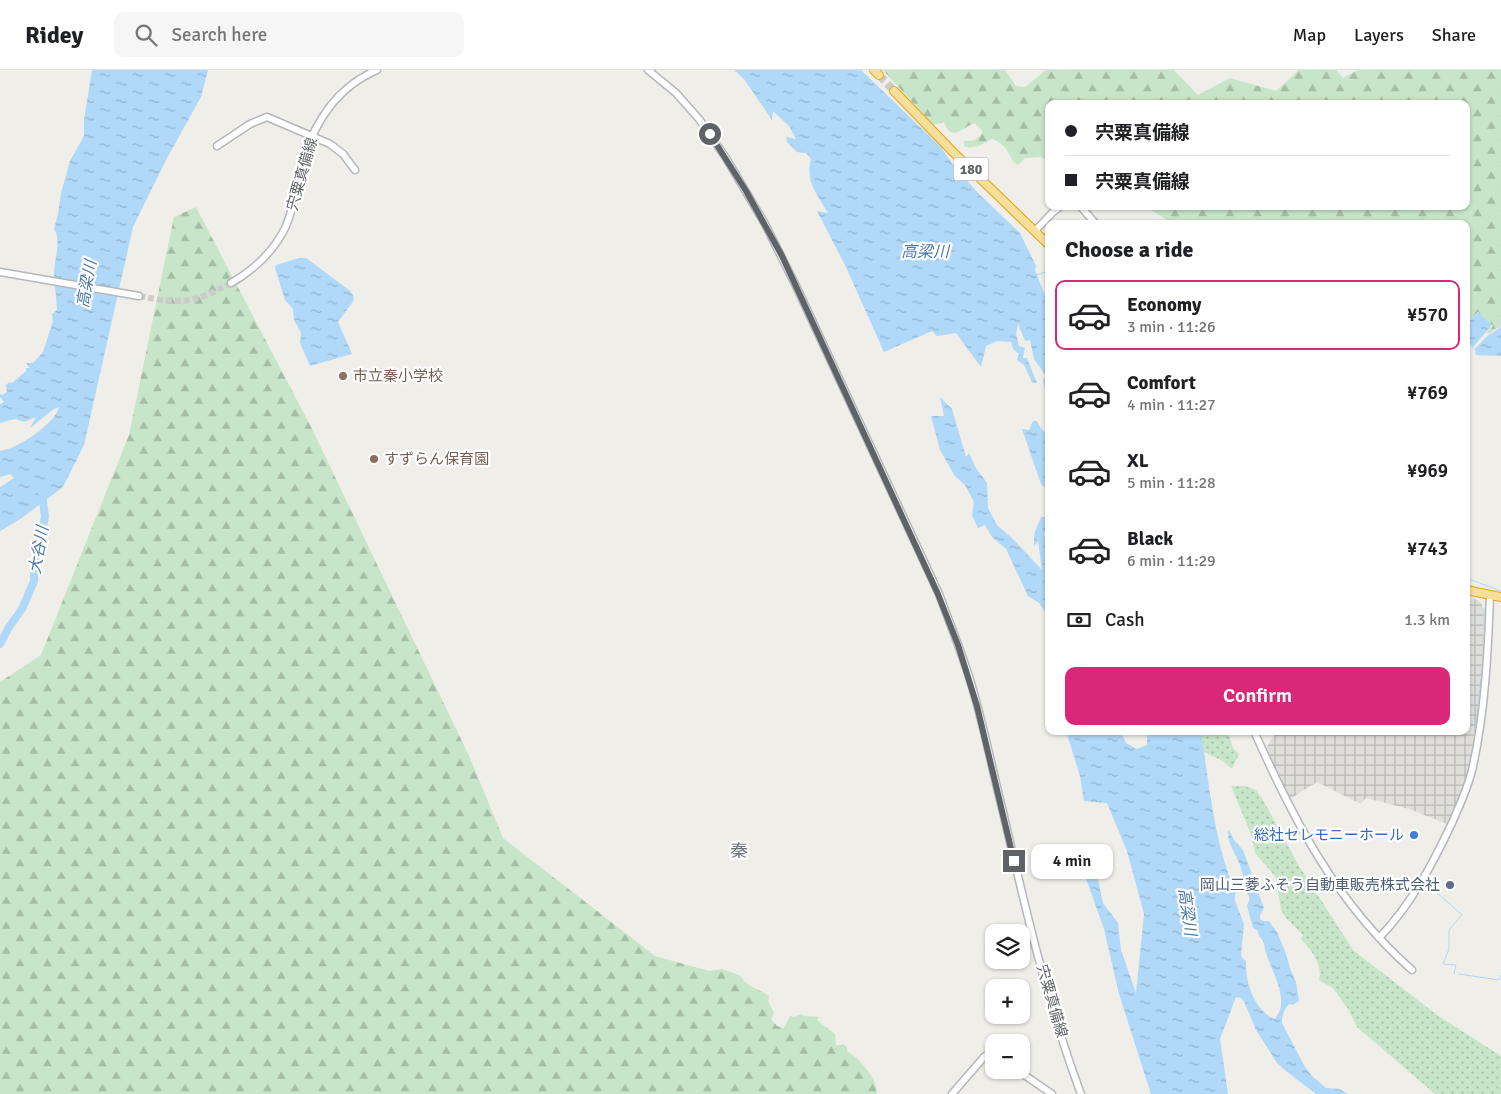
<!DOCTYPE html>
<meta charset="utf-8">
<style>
:root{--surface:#fff;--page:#f6f6f6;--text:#202124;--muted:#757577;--line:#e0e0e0;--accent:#db2777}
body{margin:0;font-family:Signika,"Noto Sans JP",sans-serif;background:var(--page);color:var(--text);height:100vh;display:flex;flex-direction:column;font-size:19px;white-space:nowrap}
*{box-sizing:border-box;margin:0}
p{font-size:16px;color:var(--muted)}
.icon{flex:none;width:28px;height:28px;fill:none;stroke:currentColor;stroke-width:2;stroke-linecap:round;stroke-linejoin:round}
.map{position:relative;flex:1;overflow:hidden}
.panel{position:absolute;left:1045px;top:150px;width:425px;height:515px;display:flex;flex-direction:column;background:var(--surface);border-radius:10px;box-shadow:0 1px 4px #0004}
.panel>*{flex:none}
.hud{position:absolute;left:1045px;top:30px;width:425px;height:110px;border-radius:10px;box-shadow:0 1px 4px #0004;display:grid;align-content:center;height:110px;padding:0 20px;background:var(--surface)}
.tools{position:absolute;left:985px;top:854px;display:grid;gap:10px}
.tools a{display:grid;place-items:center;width:45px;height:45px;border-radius:10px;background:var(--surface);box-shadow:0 1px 4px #0004;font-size:25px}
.end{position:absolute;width:22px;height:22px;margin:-11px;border:6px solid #5f6367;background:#fff;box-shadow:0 0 0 2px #fff}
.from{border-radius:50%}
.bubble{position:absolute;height:35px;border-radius:10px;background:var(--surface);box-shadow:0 1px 4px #0004;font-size:16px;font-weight:600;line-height:35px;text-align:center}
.hud b{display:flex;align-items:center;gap:18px;height:48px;font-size:19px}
.hud b+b{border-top:1px solid var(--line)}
.hud i{width:12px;height:12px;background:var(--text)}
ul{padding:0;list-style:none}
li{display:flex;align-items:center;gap:15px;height:70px;margin:0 10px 8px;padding:0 10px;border:2px solid transparent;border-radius:10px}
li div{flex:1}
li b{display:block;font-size:19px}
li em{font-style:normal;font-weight:600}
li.on{border-color:var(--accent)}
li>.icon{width:45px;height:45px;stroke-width:1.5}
h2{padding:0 20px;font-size:22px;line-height:60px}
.pay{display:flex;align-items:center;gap:12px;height:55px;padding:0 20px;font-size:19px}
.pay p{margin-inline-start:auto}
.button{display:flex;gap:10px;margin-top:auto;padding:10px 20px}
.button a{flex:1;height:58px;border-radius:10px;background:var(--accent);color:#fff;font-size:20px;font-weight:600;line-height:58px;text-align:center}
header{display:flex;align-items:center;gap:30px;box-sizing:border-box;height:70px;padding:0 25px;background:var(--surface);border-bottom:1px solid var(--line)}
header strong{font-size:24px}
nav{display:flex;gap:28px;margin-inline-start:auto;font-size:18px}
.search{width:350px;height:45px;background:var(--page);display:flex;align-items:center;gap:12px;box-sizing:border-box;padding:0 18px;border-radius:10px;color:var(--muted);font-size:19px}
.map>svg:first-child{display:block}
.industrial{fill:url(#industrial-grid)}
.grass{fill:url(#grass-dots)}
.forest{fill:url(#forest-firs)}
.water{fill:url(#water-ripples);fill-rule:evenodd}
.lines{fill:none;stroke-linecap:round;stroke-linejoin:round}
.stream{stroke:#b0d8f8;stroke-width:1}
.river{stroke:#b0d8f8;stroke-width:8}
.secondary-tunnel{stroke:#cccbc8;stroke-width:6;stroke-dasharray:6 3;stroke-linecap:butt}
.highway-tunnel{stroke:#cccbc8;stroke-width:8;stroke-dasharray:8 4;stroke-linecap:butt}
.secondary-casing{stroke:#b4b7bb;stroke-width:9}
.highway-casing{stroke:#e5a613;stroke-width:10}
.secondary{stroke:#fff;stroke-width:6}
.highway{stroke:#f5df9b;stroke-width:8}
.route{stroke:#5f6367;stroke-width:6}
.education-dot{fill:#8d6e63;stroke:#fff;stroke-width:2}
.shop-dot{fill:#3f7fe0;stroke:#fff;stroke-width:2}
.service-dot{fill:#5c6f8a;stroke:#fff;stroke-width:2}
.labels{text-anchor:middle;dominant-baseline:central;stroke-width:4.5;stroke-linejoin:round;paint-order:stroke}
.shield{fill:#fff;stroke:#8f9295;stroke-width:1}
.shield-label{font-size:14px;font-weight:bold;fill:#5f6367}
.street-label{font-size:15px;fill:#5f6367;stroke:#fff}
.education-label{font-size:15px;fill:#785e54;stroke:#fff;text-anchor:start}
.shop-label{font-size:15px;fill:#366cbe;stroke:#fff;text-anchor:end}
.service-label{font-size:15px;fill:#4e5e75;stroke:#fff;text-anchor:end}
.water-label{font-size:16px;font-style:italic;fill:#4c79aa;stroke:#fff}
.quarter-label{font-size:18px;fill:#717579;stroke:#fff}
</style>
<header>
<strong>Ridey</strong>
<div class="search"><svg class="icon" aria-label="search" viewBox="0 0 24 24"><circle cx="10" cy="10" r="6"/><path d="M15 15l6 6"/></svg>Search here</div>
<nav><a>Map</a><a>Layers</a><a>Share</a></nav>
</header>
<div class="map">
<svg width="1501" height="1024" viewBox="0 0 1501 1024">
<defs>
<pattern id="industrial-grid" width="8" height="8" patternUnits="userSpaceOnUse" patternTransform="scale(1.25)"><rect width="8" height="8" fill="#dfdeda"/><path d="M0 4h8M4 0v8" fill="none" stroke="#b8b8b5"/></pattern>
<pattern id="grass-dots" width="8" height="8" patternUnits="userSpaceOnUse" patternTransform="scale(1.25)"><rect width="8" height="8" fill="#c7e5c8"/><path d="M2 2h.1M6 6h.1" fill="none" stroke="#a5bda6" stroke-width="1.8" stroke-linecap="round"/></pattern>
<pattern id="forest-firs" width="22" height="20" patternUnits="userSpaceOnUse" patternTransform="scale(1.25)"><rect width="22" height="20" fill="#c7e5c8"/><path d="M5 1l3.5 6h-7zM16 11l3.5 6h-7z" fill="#a5bda6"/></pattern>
<pattern id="water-ripples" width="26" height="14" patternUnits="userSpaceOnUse" patternTransform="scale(1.25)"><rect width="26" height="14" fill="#b0d8f8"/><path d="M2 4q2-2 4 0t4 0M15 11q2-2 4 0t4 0" fill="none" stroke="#92b3cd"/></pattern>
</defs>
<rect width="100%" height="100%" fill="#f0eee8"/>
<path class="industrial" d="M1466 526 1477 530 1481 533 1484 539 1483 583 1477 646 1470 693 1460 727 1448 752 1447 754 1409 739 1366 728 1361 734 1317 712 1290 729 1266 678 1277 661H1466Z"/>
<path class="grass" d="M1201 661H1228L1233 678 1239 684 1232 699 1223 691 1204 682Z
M1231 716H1245L1256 720 1263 730 1299 796 1353 880 1437 945 1501 986V1024H1435L1357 957 1348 939 1333 918 1319 910C1323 894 1311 880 1301 869L1303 865 1286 848 1281 840 1276 807 1255 783 1251 764Z"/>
<path class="forest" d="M883 0H1005L1016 16 1025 17 1046 0H1174L1198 25 1230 8 1276 21 1299 0H1336L1343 8 1358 0H1501V256L1488 264 1487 262 1493 256 1478 242 1466 253V154H1173L1145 136H1466V34H1049V92L1041 87 1025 88 1018 95C1006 87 1012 77 992 69 982 74 975 80 964 76V71C974 71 978 70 983 61L974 53C961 59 951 72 944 52L933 55Z
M196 137 312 359 470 688 503 768 655 886 709 901 722 899 741 906C745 917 760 919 769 926L768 931 774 943 771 949 777 956 784 958 790 946 794 947 801 944 805 946 819 947 817 950 835 964 836 976 843 974 847 977V981C860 989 877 1008 877 1024H0V612L41 585 129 365 174 147Z"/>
<path class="water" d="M92 0H208L201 27 166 90 133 157 84 375 63 417 22 448 0 461V417L14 408 10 404 0 407V381C17 379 55 354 59 337L54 339 30 358 36 347 24 352 15 349 0 353V334L4 332 0 327V324L3 325 7 321 6 315 9 312 12 313 26 301V298H30L26 293H33L43 282 53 251 52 244 57 240C56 227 55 215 54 203 54 190 62 170 54 159L58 144 61 123 70 91 84 66V50Z
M734 0H861L941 77 955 98 981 126 1020 163 1036 196 1035 200 1049 236V340L1046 335 1048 332 1043 310 1046 306 1034 289 1030 270 1025 271 1018 254 1016 264 1019 276 1025 278 1023 288H1027L1037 313 1032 312 1024 295 1017 290 1019 284 1013 279 1011 272 997 271 986 276 981 297 956 263 937 266 932 261 884 282 845 195 817 141 828 143C817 124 805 112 811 89L806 83 797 82 787 72 786 67 796 69 789 56 773 41 772 50 744 9Z
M299 188H306L349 220 353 225 354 230 338 252 352 284 310 296 300 273 301 263 294 250 293 239 285 230 275 198 276 195Z
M1478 242 1492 255 1473 277 1475 279 1486 267 1501 257V286L1476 285 1475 280 1466 270V254Z
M940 327 952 339 966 387 969 383 976 398 987 413 988 438 997 455 1013 469 1042 500 1038 471 1034 476V464L1041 447H1049L1044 464 1049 480V547L1039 533 1028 526 1006 479 992 467 985 455 978 458 972 445 974 432 965 415 955 406 940 380 931 346H944Z
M1033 351H1037C1039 357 1045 362 1049 367V422L1041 414 1022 359 1029 360Z
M1066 661H1121L1126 673 1137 679 1147 675V661H1201C1209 714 1214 770 1234 819L1243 818C1247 794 1226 778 1228 760L1230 762 1234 770 1243 780 1264 838 1260 845V849L1263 851H1269L1277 862 1285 881 1291 901 1296 912 1299 931 1293 935 1289 934C1284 939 1282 945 1282 953L1305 997 1312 1006 1326 1018 1339 1019 1348 1024H1316L1286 1001 1277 993 1265 974 1256 960 1244 931 1241 928 1236 927 1220 969 1228 1024H1151L1119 924 1104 859 1084 803 1093 787 1103 833 1118 853 1121 880 1136 923 1144 844 1127 781 1107 733 1084 731 1080 706ZM1238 822 1247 823C1251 828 1249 830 1247 836L1253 858 1258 861C1258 867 1261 867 1263 871 1265 875 1265 882 1267 886 1273 902 1291 935 1274 949 1254 939 1245 912 1246 891L1243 889 1241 885 1244 854 1235 831V824Z"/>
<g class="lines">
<path class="stream" d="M1036 205 1049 201
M1466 508 1501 521
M1466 514 1473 517
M1473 682 1484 580V539
M1468 704 1470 694
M1434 782 1454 741
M1426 813 1462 845 1449 860V879L1443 894 1456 895 1454 904
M1459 904 1499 910 1501 905"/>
<path class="river" d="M0 574 9 557 22 539 34 511V499L45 447 42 423"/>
<path class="secondary-tunnel" d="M139 226C181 234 193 234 231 213"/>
<path class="highway-tunnel" d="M879 5 894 21"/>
<defs>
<path id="secondary" d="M648 0 676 23 699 49 726 88 765 154 797 218 939 524C950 554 962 583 971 613 984 656 992 699 1003 742 1025 837 1047 933 1081 1024
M217 76 250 54 267 47 330 74 343 84 355 100
M1080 136 1096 154
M1035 161 1053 142 1061 136
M0 202 139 226
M231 213C254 200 275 180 286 156 295 134 298 111 304 89 315 50 339 16 377 0
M1254 661C1294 751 1337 834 1412 900
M1379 868C1411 835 1432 795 1452 753 1460 734 1469 716 1473 696 1485 641 1488 582 1490 525
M1017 1000 1052 1024
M952 1024 984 987 988 984 994 985"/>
<path id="highway" d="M874 0 879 5
M894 21 954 83 1049 175
M1466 520 1501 527"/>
</defs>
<use href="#secondary" class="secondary-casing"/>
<use href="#highway" class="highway-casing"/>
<use href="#secondary" class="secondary"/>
<use href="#highway" class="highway"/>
</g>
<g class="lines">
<path class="route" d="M710 64 746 121 782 186 938 524 958 575 977 636 1014 791"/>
</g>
<g class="education-dot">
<circle cx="343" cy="306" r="5"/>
<circle cx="374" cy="389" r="5"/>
</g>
<circle class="shop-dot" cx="1414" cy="765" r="5"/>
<circle class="service-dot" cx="1450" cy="815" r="5"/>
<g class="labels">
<rect class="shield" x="953.5" y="87.5" width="35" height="23" rx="4"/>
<g class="shield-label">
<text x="971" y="99">180</text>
</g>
<g class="street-label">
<text transform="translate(302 104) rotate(-74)">宍粟真備線</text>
<text transform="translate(1052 931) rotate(74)">宍粟真備線</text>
</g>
<g class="education-label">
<text x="353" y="306">市立秦小学校</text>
<text x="384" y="389">すずらん保育園</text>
</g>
<g class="shop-label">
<text x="1404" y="765">総社セレモニーホール</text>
</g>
<g class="service-label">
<text x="1440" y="815">岡山三菱ふそう自動車販売株式会社</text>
</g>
<g class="water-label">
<text x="925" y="182">高梁川</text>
<text transform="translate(87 214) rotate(-80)">高梁川</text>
<text transform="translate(39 480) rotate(-80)">大谷川</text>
<text transform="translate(1187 842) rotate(82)">高梁川</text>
</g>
<g class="quarter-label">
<text x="739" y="781">秦</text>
</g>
</g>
</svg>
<div class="tools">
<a><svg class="icon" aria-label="layers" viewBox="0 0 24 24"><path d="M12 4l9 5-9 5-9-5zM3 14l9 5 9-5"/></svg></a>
<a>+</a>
<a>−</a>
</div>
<i class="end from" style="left:710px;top:64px"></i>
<i class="end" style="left:1014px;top:791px"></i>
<div class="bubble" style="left:1031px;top:774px;width:82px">4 min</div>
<div class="hud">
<b><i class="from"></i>宍粟真備線</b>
<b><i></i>宍粟真備線</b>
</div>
<section class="panel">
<h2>Choose a ride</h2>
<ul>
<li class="on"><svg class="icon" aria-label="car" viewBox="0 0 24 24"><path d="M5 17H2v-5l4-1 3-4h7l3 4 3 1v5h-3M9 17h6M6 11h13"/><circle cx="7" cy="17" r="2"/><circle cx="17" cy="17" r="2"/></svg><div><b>Economy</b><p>3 min · 11:26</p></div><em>¥570</em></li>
<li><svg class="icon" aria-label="car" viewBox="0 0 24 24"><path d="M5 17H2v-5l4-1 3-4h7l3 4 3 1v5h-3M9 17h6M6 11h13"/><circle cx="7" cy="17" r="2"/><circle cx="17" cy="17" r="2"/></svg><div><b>Comfort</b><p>4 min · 11:27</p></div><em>¥769</em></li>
<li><svg class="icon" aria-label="car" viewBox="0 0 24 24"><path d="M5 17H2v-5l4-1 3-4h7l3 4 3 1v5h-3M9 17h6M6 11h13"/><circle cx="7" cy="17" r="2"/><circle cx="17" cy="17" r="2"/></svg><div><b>XL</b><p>5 min · 11:28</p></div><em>¥969</em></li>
<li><svg class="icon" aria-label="car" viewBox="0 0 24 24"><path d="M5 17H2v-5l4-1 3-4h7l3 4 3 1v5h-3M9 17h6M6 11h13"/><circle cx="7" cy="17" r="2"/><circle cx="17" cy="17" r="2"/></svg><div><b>Black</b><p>6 min · 11:29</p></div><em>¥743</em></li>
</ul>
<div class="pay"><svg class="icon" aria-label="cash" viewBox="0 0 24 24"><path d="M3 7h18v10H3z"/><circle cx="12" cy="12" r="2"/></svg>Cash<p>1.3 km</p></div>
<div class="button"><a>Confirm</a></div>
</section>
</div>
